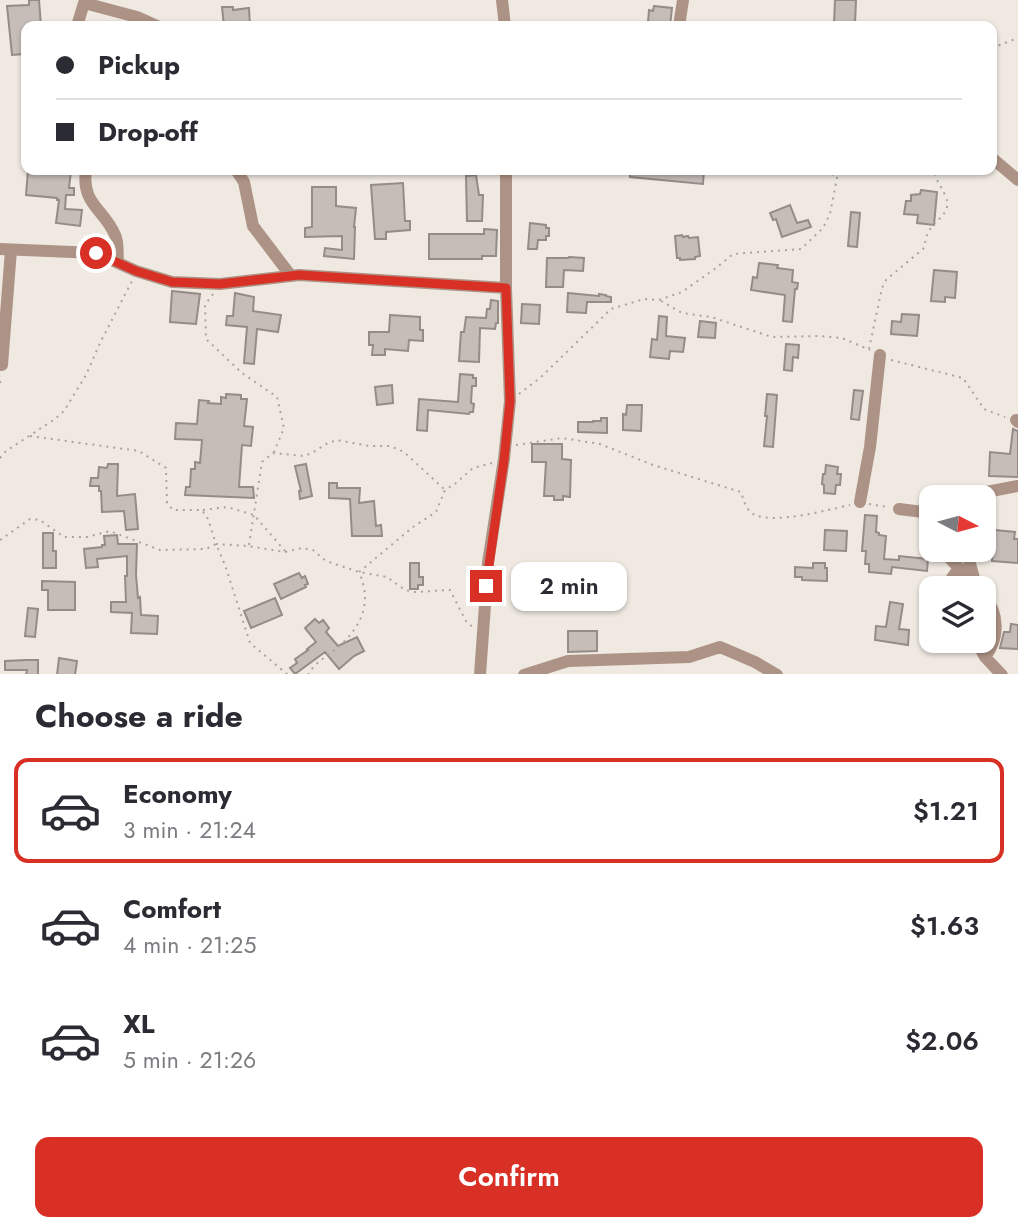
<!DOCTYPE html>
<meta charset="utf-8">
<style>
:root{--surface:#fff;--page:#f7f7f7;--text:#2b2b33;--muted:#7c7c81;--line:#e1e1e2;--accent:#d93025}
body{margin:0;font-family:Jost,sans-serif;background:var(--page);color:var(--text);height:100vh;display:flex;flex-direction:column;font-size:26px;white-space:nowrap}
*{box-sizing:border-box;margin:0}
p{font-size:23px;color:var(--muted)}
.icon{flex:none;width:38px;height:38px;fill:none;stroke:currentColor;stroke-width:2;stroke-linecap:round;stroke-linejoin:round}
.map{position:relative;height:674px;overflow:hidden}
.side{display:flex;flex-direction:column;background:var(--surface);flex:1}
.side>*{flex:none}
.banner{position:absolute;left:21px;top:21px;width:976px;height:154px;border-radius:14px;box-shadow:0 2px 5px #0004;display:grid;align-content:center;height:154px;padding:0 35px;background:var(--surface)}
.needle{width:46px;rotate:96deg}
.tools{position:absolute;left:919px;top:485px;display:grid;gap:14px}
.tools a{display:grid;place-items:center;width:77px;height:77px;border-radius:14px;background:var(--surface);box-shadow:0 2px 5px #0004;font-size:35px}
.end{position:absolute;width:32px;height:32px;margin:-16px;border:9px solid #d93025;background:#fff;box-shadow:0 0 0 4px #fff}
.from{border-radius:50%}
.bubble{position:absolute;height:49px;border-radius:14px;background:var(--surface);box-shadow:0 2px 5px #0004;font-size:23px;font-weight:600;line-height:49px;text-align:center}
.banner b{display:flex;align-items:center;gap:24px;height:66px;font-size:26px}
.banner b+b{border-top:2px solid var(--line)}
.banner i{width:18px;height:18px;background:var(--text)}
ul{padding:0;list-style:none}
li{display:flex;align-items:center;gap:21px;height:105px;margin:0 14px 10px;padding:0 21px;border:4px solid transparent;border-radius:14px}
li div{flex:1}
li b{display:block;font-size:26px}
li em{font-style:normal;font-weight:600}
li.active{border-color:var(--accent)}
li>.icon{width:63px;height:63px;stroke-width:1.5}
h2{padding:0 35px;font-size:32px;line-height:84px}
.action{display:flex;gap:14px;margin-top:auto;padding:14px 35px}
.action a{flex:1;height:80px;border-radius:14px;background:var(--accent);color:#fff;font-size:28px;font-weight:600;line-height:80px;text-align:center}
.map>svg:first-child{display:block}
.building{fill:#c6bcb8;stroke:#958b87;stroke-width:2}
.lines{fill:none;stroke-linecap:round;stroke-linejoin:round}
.path{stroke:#a9a49e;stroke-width:2;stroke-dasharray:2 5;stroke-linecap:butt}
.minor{stroke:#ad9385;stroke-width:12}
.route{stroke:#d93025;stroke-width:9}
</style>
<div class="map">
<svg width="1018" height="675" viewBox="0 0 1018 675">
<rect width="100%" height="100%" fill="#efe9e1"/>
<path class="building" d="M29 0H39L41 26H26V46L24 47V54L12 55 7 6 29 5Z
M835 0H856L855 24 834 23Z
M654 6 672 8 670 26H652V23L648 22 649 10 653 11Z
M222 7H233V10L249 8 250 26H224Z
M28 170 71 171 69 188H74V195H66L65 209 82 210 80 226 56 223 59 200H57V198L26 195Z
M630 170H704L703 184 630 177Z
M476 175 479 195H483L482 221H467L466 176Z
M403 183 405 221H410V230L386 232V239H375L371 185Z
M312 187H336V206L356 208 354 227H355L354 259 324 256 325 248 342 250V236L305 237V228L312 227Z
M921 190 937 192 934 225 917 223 918 215 904 214 906 201H911V195L920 194Z
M790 205 797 223 808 220 811 227 782 237 776 219 773 220 770 213Z
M851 212 860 213 857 247 848 246Z
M530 223 546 225V228H549V236H546V240H538L537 249H528Z
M484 229 497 230 496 256H482V259H429V234H484Z
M682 235 683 237 688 236 689 238 698 237 700 256 695 257V259L680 260V258H677L675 236Z
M569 257 584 258 583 271 564 270 563 287H546L547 258H568Z
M759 263 778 265 777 268 793 270 792 282 798 283 797 289H795L792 322 783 321 785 295 751 290 753 277 757 278Z
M934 270 957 272 955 298 945 297V302L931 301Z
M172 291 200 294 196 324 170 322Z
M235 293 254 297 253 311 281 315 278 332 257 329 254 364 244 363 247 327 226 325 227 316H233Z
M568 293 599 296V294L606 295V296L611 297V302H587L586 313 567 312Z
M491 300 498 301V323H496L495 329 480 328 479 362 459 361 461 332H464L466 317 486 318 487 309H490Z
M522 304 540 305 539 324 521 323Z
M902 314 919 315 917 336 891 334 892 321 901 322Z
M390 315 420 317V330H423V341L409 340 408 351 385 349V355H372L373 345H369V332H389Z
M659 316 667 317 666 336 685 338 683 352 670 351 669 359 650 357 652 339 657 340Z
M700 321 716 323 715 338 698 337Z
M786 344 799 345 798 358 793 357 792 371 784 370Z
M460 374 473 375V378H476V386H472L471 403 474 404 473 412H470L469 414 428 410 427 431 417 430 419 399 458 402Z
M392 385 393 403 377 405 375 387Z
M854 390 863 391 859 420 851 419Z
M226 394 241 395V399H247L244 426 253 427 251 446 242 445 239 487H253L254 498 185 495 186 487H190L191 469H195V462L200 463 202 440 175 439 176 423 197 424 199 400 209 401 208 403 221 404V397L226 398Z
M767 394 777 395 773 447 764 446 767 416H765Z
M627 405H642L641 431 623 430V414L626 415Z
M601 418H607V433L578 432V422H593V421H601Z
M1013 429 1018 431V477L989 476 990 452 1010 454Z
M532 444H562V459L571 460 570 497 563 496V500H554V496H544L546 462H532Z
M108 464H118L117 496 135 494 138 529 126 530 124 511 102 512 101 491H99V486H90L91 478H98L99 467 107 468Z
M306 464 312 496 300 499 299 491H301L295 466Z
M826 465 838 467 837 474H841L840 485H836L835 494 824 493V485L822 484 823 474H825Z
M329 483H337V488H360L359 503 374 501 376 526 381 525 382 536H352L350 499 329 498Z
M865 515 877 516 876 532 879 533V535L886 536 884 559 899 560V556L928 559 927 571 892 567 891 574 869 572V564H865L866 551H862Z
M825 530 847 531 846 551 824 550Z
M995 530 1015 532 1014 539H1018V563L992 561Z
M43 533H53V551H56V568H43Z
M117 535 118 544H137L136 575 138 598 140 597 141 615 158 616 157 634 131 633 132 613 111 612V602H126L125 576H127V556L97 559 98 567 86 568 84 549 102 547V545H105L104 536Z
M410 563H419V577H423V585H418V589H410Z
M813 563H825V568H827V581L802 580V577H795V567L813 568Z
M299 573 302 578 305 576 308 584 305 585 306 587 281 599 274 584Z
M42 581 75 582V610H48V590H42Z
M275 598 282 615 251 628 244 611Z
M890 602 903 604 899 629 909 630 908 645 875 640 876 626 886 627Z
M28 608 38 609 35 637 25 636Z
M315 619 319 623 323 620 329 628 326 632 338 646 357 637 364 651 354 656 339 669 325 652 295 674 290 668 297 663 295 659 308 650 307 649 316 642 305 628Z
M1011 624 1018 625V649L1000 648 1004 632H1010Z
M568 631H597V651L568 652Z
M59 658 77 661 75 675H57Z
M27 660H38V675H26L27 670H5V661Z"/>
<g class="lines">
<path class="path" d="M992 48 1018 38
M826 170 836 177
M213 294 205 305 206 339 242 373 277 397 284 428 274 452
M661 301 682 313 711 317 772 337 819 336 842 338 870 350
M869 349 882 288 886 280 923 249C926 243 925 238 928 233 934 219 954 214 945 195 941 185 935 181 935 170
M891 360 963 378 984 409 1005 417
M0 383 1 376
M519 394 540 378 611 309 644 299 659 300 682 292 716 268 733 254 801 249 823 228 830 214 837 178 842 170
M30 436 139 451 166 468 167 503 173 510H202L208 519 216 544 248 546 285 552 302 548 313 550 326 561 359 572 387 577 405 590 415 592 450 590 467 623 473 627
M516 445 562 438 600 444 653 465 741 492C744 501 746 511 755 515 777 524 827 510 850 505
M0 458 6 451 55 419 64 411 86 375 100 343 132 281
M869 504 887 507
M203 510 227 507 254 515 285 551
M0 540 30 519 40 520 64 537H87L110 531 160 550 206 549 216 544 225 565 250 643 288 675
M249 545 262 462 273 453 304 456 312 453 326 444 337 440 369 446H390L404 452 444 489
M308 675C314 663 326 657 336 649 361 628 373 603 359 572L413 527 436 512 445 490 456 483 473 468 492 463"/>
<path class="minor" d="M502 0 505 26
M77 26 84 3 137 17 157 26
M679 26 683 0
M992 158 1018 180
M86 170C81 204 104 209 115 235 119 243 117 254 118 263
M236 170 244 182 253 226 291 276
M0 249 96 253 136 271 172 282 220 284 299 275 506 288
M2 365 11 250
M1016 420 1018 422
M960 497 1018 486
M860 502 870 447 880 355
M899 509 931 513
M942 550 978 588
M969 550 968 556 975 582
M945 588 959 568
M984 595C999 614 1000 637 985 657
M976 640 985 657 1002 675
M480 675 488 563 504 459 510 401 506 288V170
M524 675 568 661 689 657 720 647 755 662 777 675"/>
</g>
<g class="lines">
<path class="route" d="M96 253 136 271 172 282 220 284 299 275 506 288 510 401 504 460 486 586"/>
</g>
</svg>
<div class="tools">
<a><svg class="needle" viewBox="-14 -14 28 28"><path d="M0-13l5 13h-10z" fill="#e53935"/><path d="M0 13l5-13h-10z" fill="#7c7c81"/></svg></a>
<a><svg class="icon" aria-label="layers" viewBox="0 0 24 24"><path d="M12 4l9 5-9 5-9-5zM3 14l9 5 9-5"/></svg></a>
</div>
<i class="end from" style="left:96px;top:253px"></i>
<i class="end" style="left:486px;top:586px"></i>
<div class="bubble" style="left:511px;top:562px;width:116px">2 min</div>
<div class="banner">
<b><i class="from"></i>Pickup</b>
<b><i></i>Drop-off</b>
</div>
</div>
<section class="side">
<h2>Choose a ride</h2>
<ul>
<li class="active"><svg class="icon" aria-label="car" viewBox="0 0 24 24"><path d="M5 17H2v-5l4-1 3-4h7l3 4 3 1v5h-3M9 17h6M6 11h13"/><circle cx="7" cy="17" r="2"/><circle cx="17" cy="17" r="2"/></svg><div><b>Economy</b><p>3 min · 21:24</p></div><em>$1.21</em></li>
<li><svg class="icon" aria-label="car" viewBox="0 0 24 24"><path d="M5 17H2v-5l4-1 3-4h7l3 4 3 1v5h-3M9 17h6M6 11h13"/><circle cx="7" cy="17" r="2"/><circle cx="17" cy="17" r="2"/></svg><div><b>Comfort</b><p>4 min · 21:25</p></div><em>$1.63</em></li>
<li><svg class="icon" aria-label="car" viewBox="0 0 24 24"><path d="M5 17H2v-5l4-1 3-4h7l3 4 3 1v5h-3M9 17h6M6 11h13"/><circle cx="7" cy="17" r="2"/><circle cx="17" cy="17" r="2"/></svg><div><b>XL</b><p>5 min · 21:26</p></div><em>$2.06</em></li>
</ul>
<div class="action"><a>Confirm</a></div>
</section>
